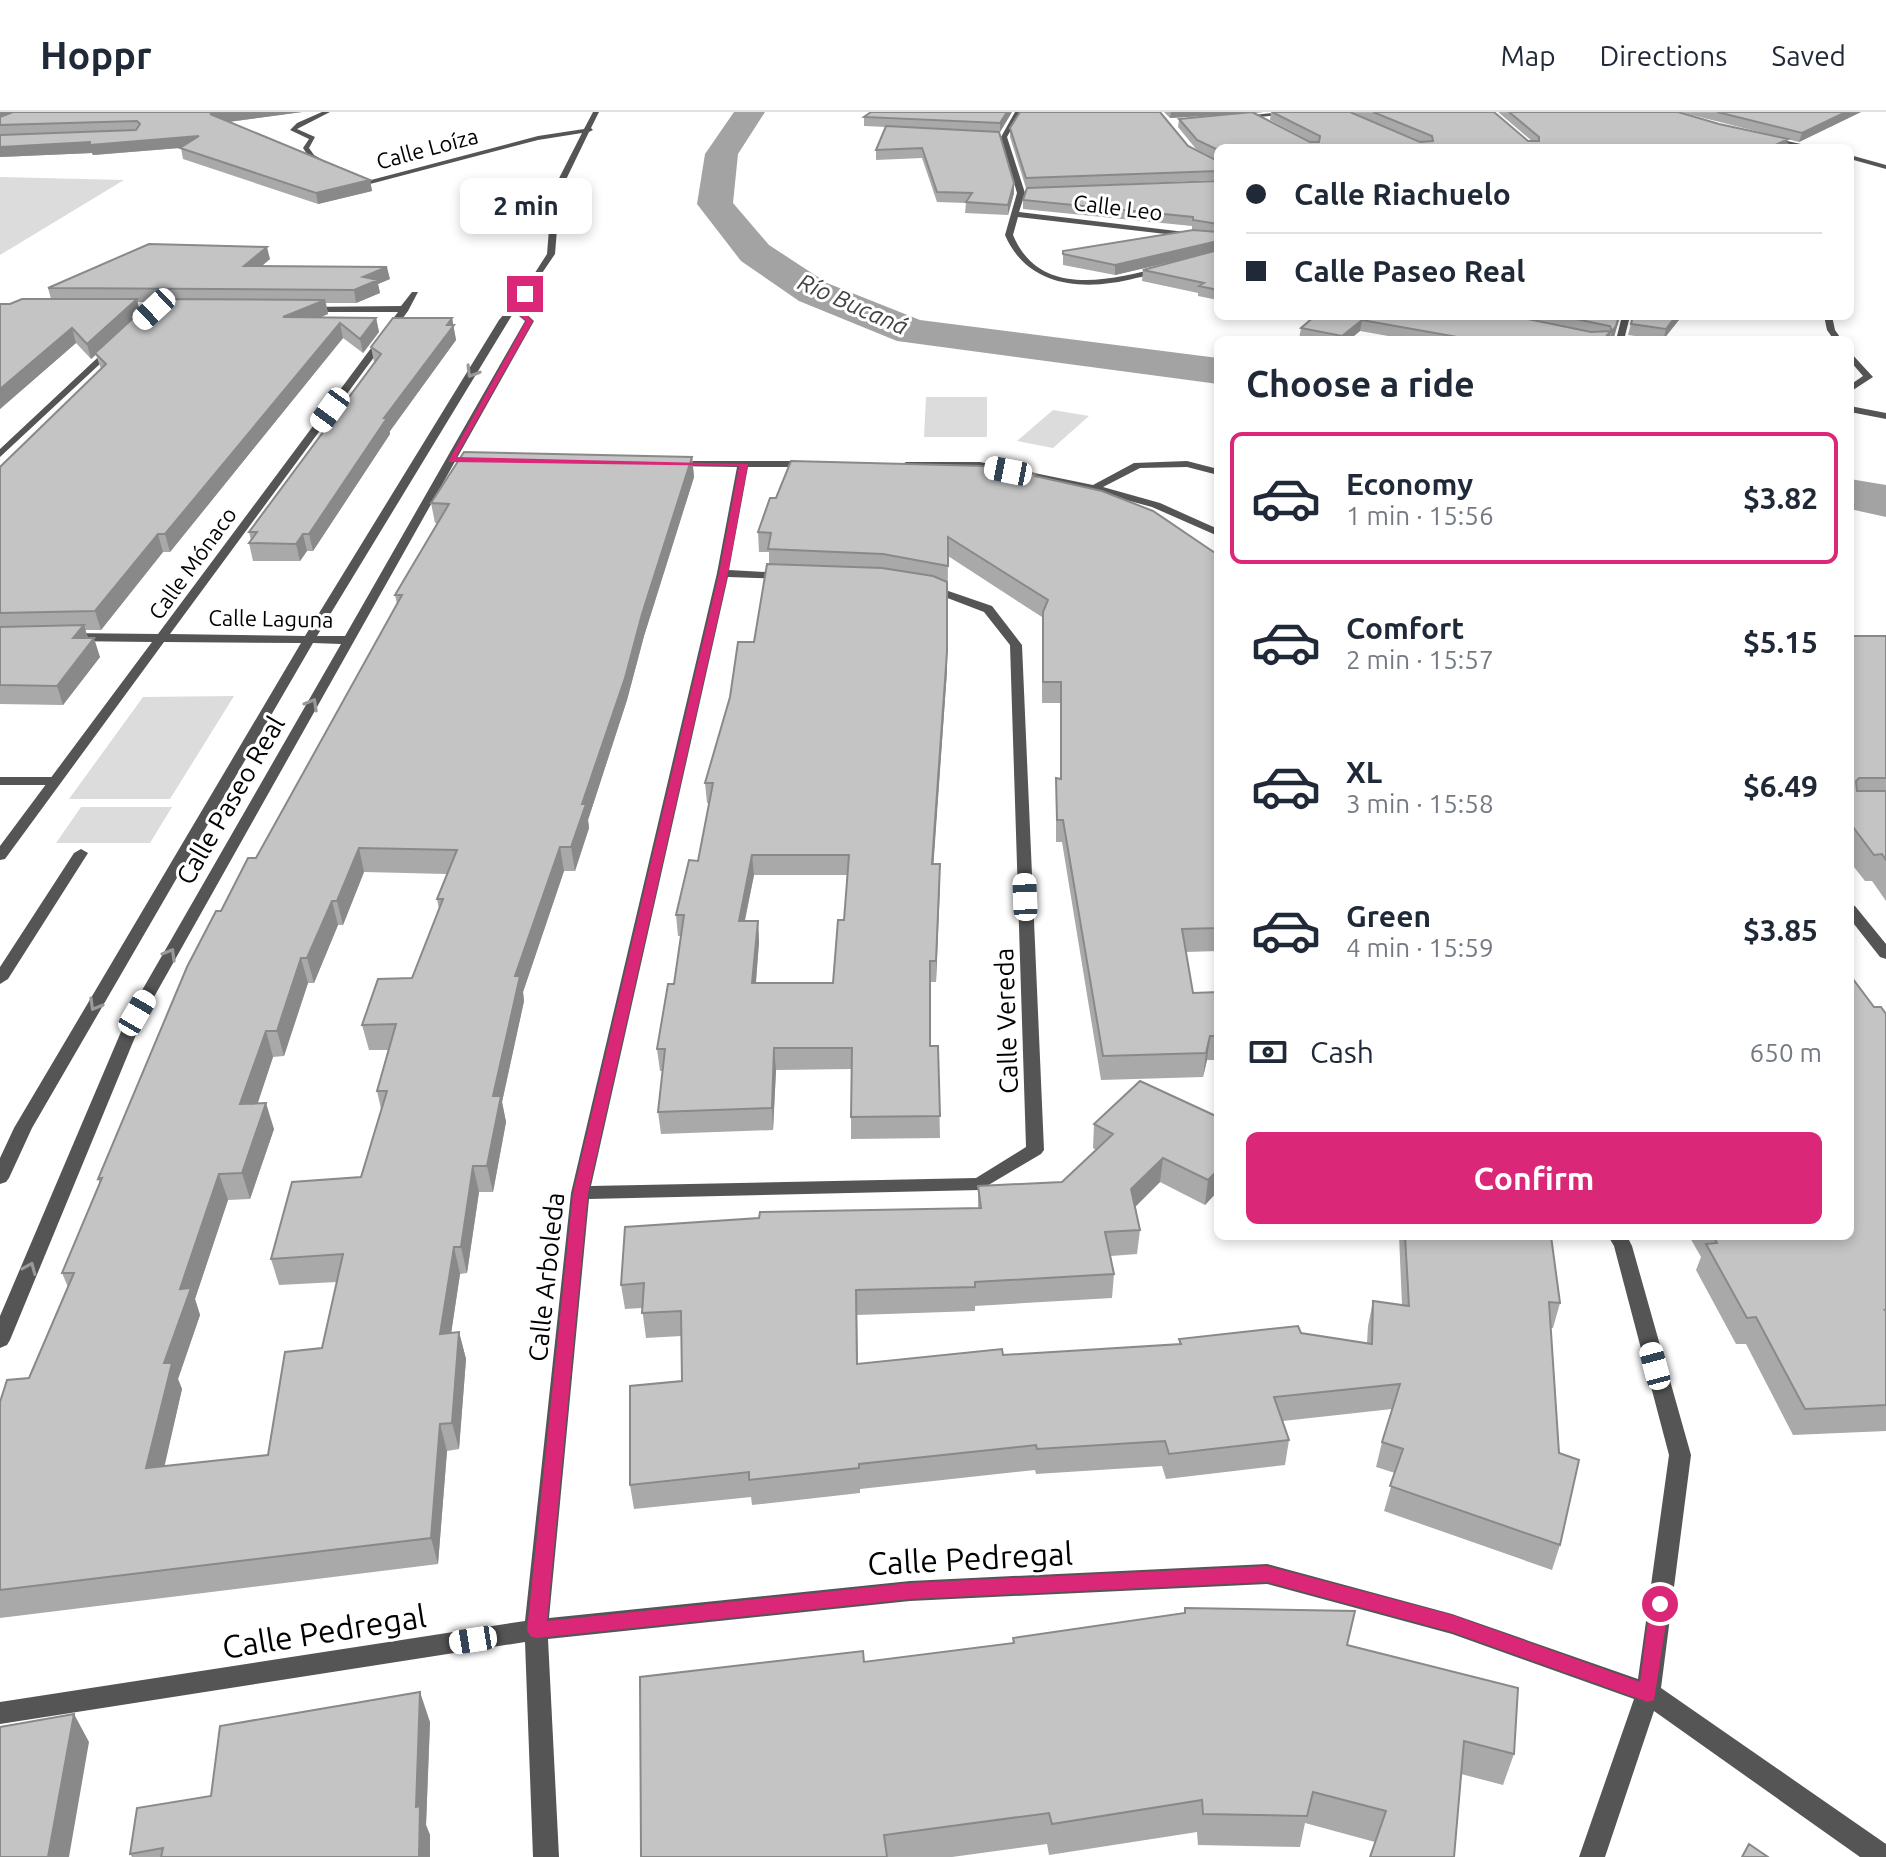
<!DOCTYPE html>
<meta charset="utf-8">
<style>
:root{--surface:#fff;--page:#f6f6f7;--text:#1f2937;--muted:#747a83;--line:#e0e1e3;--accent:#db2777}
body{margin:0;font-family:Ubuntu,sans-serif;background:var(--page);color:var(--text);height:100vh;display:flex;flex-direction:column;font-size:30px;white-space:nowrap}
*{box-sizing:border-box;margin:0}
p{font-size:26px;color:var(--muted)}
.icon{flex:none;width:44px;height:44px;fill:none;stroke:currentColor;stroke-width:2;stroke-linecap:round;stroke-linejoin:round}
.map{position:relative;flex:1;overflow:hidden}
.side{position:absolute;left:1214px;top:224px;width:640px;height:904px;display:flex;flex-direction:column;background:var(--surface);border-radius:12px;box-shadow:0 4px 12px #0003}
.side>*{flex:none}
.banner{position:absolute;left:1214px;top:32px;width:640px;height:176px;border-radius:12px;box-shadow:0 4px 12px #0003;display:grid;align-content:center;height:176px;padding:0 32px;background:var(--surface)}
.end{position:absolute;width:36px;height:36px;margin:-18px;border:10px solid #db2777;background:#fff;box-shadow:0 0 0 4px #fff}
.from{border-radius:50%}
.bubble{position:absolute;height:56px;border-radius:12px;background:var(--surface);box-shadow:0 4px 12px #0003;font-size:26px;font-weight:700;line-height:56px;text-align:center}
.car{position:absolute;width:24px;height:48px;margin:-24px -12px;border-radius:10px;box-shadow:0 0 6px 2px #0007;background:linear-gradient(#fff 24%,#345 0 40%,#fff 0 76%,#345 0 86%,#fff 0)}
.banner b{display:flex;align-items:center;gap:28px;height:76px;font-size:30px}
.banner b+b{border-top:2px solid var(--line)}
.banner i{width:20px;height:20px;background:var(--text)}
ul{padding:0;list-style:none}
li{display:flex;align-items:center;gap:24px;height:132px;margin:0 16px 12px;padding:0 16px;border:4px solid transparent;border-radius:12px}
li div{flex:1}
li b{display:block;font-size:30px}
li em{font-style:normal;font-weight:700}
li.active{border-color:var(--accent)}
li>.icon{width:72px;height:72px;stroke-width:1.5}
h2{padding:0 32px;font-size:36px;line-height:96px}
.pay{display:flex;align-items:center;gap:20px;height:88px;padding:0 32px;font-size:30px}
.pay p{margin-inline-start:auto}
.action{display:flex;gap:16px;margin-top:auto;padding:16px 32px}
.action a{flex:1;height:92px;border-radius:12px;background:var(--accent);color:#fff;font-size:32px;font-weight:700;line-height:92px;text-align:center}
header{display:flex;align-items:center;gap:48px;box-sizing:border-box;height:112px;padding:0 40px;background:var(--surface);border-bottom:2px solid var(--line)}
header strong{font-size:38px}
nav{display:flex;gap:44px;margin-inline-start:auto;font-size:28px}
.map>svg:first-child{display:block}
.green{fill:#dcdcdc}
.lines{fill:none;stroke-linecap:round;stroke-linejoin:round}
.river{fill:#a3a3a3;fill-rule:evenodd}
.lane{fill:#555;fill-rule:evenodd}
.street{fill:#555;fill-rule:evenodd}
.wall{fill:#a9a9a9;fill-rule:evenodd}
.shaded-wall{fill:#898989}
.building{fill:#c4c4c4;stroke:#898989;stroke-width:2;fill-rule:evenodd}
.oneway{stroke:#999}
.route{fill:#db2777}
.labels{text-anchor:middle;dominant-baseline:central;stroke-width:6;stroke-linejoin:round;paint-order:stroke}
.far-street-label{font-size:22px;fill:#000;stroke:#fff}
.far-water-label{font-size:24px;font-style:italic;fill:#444;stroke:#fff}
.street-label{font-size:26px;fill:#000;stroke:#fff}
.near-street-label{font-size:32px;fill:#000;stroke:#fff}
</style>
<header>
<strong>Hoppr</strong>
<nav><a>Map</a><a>Directions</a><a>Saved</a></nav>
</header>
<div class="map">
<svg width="1886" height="1745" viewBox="0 0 1886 1745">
<rect width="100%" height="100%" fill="#fff"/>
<path class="green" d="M0 65 124 68 0 143Z
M926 285H987V325H924Z
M1053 298 1089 304 1053 336 1017 329Z
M234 584 170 687H69L143 585Z
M81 695H172L150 731H56Z"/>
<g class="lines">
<path class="river" d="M734 0H765L738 42 733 91 769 133 827 171 920 208 1218 246V272L897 229 799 189 741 149 697 92 705 42Z
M1850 367 1886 373V405L1850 397Z"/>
<path class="lane" d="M0 665H55L62 669 55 673H0Z
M81 737 88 741 8 867 0 872V855L74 741Z"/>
<path class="street" d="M322 0H330L297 17 315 25 309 36 314 43 330 52 328 55 309 45 303 36 309 27 290 18 297 11Z
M593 0H599L591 16 593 18 589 20 560 80 555 142 519 195 534 209 145 901 10 1228 7 1233 0 1236V1204L129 901 341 532 313 531 32 1016 9 1066 6 1070 0 1072V1046L14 1016 301 531 164 530 5 747 0 748V734L152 530 66 529 60 525 66 521 158 522 398 200H306L303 199V195L401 194 412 180H418L408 199 170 522 305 524 499 208 522 181 547 142 552 80 582 21 538 28 370 72 347 62 350 60 371 68 538 24 584 17ZM514 200 525 209 345 524H317Z
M1015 0H1021L1007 25 1025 81 1019 100 1218 124V128L1018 105 1013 123C1040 187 1110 168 1162 155L1166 157C1157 162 1146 164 1136 166 1087 179 1028 177 1005 123L1017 81 1001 25Z
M1282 0H1312L1238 7 1235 5Z
M1769 25 1810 34 1813 36 1767 28Z
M1850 43 1886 53V57L1850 47Z
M1622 204H1630L1624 228H1616Z
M1824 204H1832L1835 218 1842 228H1834L1827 218Z
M109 235 116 237 0 345V337Z
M1850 240 1873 265 1850 280V273L1863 264 1850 249Z
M1850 294 1886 301V307L1850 300Z
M666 349H811L816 352 811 355H748L729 458 785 461 791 464 785 467 728 465 591 1074 976 1066 1026 1035 1010 533 984 500 924 477 922 475 928 472 992 494 1022 533 1044 1038 1041 1042 980 1078 589 1087 549 1506 910 1469 1267 1452 1452 1502 1638 1567 1669 1343 1614 1134 1608 1124H1627L1632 1134 1691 1343 1661 1576 1886 1732V1745H1860L1654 1599 1605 1745H1579L1634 1587 1452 1522 1267 1472 910 1489 548 1527 559 1745H533L525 1530 0 1612V1590L525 1509 571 1081 717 461 737 355 670 354 666 353Z
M1187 349 1218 357V363L1187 355 1140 356 1103 375 1160 391 1218 417V424L1152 395 1093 379 980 356H906L901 353 906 350H980L1093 373 1134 351Z
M1850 792 1855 794 1886 832V847L1880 845 1850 807Z"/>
</g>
<path class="wall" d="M0 0H302L229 10 370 68 372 79 318 92 183 47 181 36 93 43 92 41 0 45Z
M1012 0 1000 20 951 18 1014 81 1008 103 965 101 966 91 937 90 922 46 876 48V38L886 15 864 14V5Z
M1164 0H1264L1253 1 1310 30H1312L1270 8 1271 0H1350L1420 30H1422L1351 0H1494L1528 29H1532L1498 0H1678L1786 36H1218V48L1196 37 1178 15 1179 7 1237 2 1170 6Z
M1680 0H1861L1799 30Z
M1010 16 1188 34 1218 49V68L1026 76 1010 25Z
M1218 69V188L1198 184V181L1142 169 1143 158 1191 145 1115 163 1063 153V139L1192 118V114L1023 97V88Z
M270 147 262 154 390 167 378 172 380 181 356 191H326L328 202 321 205 376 206 379 220 363 241 343 226 170 440H163L101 518H85L88 526 100 545 63 593 0 592V355L101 257 96 243 91 247 76 231 0 297V192L51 187 48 176ZM137 190H151L140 200Z
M1295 204H1620L1614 225 1611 228H1411L1360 219 1349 228H1303L1299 227 1301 216 1311 207Z
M1633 204H1682L1663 228 1628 223Z
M452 206 456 228 390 319V322L313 439H307L300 449H253L249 431 251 428 249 420 374 250 371 235Z
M692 345 694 365 644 524 627 588 588 708 589 716 575 759H564L523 880 524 889 502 990 506 1010 493 1080H479L467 1161 460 1162 451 1221 459 1220 466 1247 459 1337 447 1339 438 1452 0 1506V1290L29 1266 68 1175 62 1161 100 1072 98 1067 221 799 256 746 397 492 395 483 437 411H435L431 391ZM364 760 447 762 437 787 439 797 412 866 362 913 369 938H388L377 979 381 997 361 1065 271 1147 279 1173 337 1170 322 1236 268 1343 164 1354 182 1277 178 1267 200 1203 195 1187 228 1088 250 1087 274 1017 257 992 273 945 284 944 308 871H314L338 813H343Z
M1036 365 1218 443V839L1186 840 1193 881 1218 880V948H1207L1203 965 1101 968 1062 730H1056V666L1060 667V591H1042V505L948 444 947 559 933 752H940L936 870H930V934H938L940 1026 851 1027V1005L852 957 776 958 773 1018 661 1022 658 1000 663 959H660L657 937 674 872 681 824H678L676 803 698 749 709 691H707L705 671 754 530 769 452V440H759L758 420 776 386ZM754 763H847L844 808 833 871H756L759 830 758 809H745Z
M1850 524H1886V789L1872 769H1865L1850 750Z
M1874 895 1886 902V1319L1793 1323 1746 1232H1736L1696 1158 1701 1145 1689 1124H1850Z
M1218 1005V1079L1205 1093 1160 1070 1135 1095 1140 1118 1137 1142 1111 1144 1114 1162 1112 1186 975 1194V1199L857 1203 858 1252 1179 1232V1227L1301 1221 1367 1231 1368 1214 1373 1189 1402 1193 1399 1124H1551L1560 1191 1553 1216H1551L1560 1433 1552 1458 1384 1399 1395 1361 1376 1355 1382 1330 1392 1297 1283 1309 1289 1328 1285 1353 1166 1367 1162 1354 1036 1362 1035 1358 860 1377V1381L752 1393 751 1385 634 1397 630 1373 682 1269 681 1224 646 1226 642 1196 625 1197 621 1173 978 1096V1074L1062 1070 1096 1038 1093 1036 1094 1012Z
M1185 1496 1347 1533 1514 1642 1503 1673 1461 1662 1375 1730 1305 1711 1300 1735 1198 1733 1197 1720 1049 1743 1047 1732 952 1745H641L864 1550 1013 1531V1526L1184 1501Z
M430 1610 426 1713 430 1723V1745H132L130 1742 211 1684Z"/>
<path class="shaded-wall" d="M0 0H18L0 8Z
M229 0H302L212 12 210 2Z
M1007 0H1012L1000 20V11Z
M1171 0H1264L1170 6Z
M1846 0H1861L1799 30 1802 21Z
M199 24 202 34 93 43 92 41 0 45V35Z
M1788 27 1786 36H1769Z
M370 68 372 79 318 92 316 81Z
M1014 71V81L1008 103V93Z
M1218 129V139L1115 163V153Z
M267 135 270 147 247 166 244 154Z
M387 155 390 167 378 172 380 181 356 191 354 178 363 165Z
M137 187 140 201 91 247 87 232Z
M325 188 328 202 286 220 283 205Z
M1620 204 1614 225 1610 228 1612 219Z
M1676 204H1682L1663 228 1666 217Z
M376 206 379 220 363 241 360 227Z
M452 206 456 228 390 319V322L313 439 309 422 384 306Z
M1362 208 1360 219 1349 228H1342V224Z
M340 211 343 226 170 440 165 422Z
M72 216 76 231 0 297V277Z
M1611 219 1609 228H1603Z
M692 345 694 365 644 524 627 588 588 708 589 716 575 759 571 735 582 692Z
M158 422 163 440 101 518 95 499Z
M303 422 307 439 300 449 296 432Z
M947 470V559L932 773V752Z
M84 513 90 532 73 526Z
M94 526 100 545 63 593 57 574Z
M560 735 564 759 523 880 524 889 502 990 506 1010 493 1080 487 1054 493 984 515 864Z
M359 736 364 760 343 813 337 789Z
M752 743 754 763 740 830 739 809Z
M940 752V773L936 870V849Z
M332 789 338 813 314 871 307 846Z
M758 809 759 830 754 892 752 871Z
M301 846 308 871 284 944 277 919Z
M266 919 273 945 249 1018 240 992Z
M1210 924 1207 948 1203 965 1206 941Z
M774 936 776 958 773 1018 772 996Z
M266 991 274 1017 250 1087 242 1061Z
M1163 1046 1160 1070 1129 1101 1131 1077Z
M473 1054 479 1080 467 1161 461 1135Z
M1218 1058V1079L1205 1093 1208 1068Z
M219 1062 228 1088 195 1187 200 1203 178 1267 182 1277 158 1383 146 1356 164 1251 180 1177Z
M454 1135 460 1162 447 1249 440 1222Z
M459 1220 466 1247 459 1337 452 1311Z
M440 1312 447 1339 438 1452 431 1426Z
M420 1580 430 1610 426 1713 430 1723V1745H419L416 1695Z
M74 1602 89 1630 69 1745H48Z"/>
<path class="building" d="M13 0H229L210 2 370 68 316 81 180 36 199 24 90 33V30L0 35V23L136 18 140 12 137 9 0 13V5Z
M871 0H1007L1000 11 864 5Z
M1020 0H1160L1188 34 1218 49V59L1026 66 1010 16Z
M1252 0 1310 30H1319L1320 24 1272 0H1350L1420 30 1433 29 1432 24 1373 0H1494L1528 29H1539V25L1509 0H1678L1719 12 1788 27 1769 36H1218V38L1197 28 1179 7Z
M1717 0H1846L1802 21Z
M886 14 999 20 1014 71 1008 93 966 90 972 81 937 80 922 36 876 38Z
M1218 69V112L1193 108V105L1023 88 1027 76Z
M1193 118 1218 120V129L1115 153 1063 142V139Z
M149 132 267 135 244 154 387 155 363 165 378 168 354 178 48 176Z
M1218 138V178L1199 174 1204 171 1143 158Z
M22 187H137L87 232 72 216 0 277V192H10Z
M154 187 325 188 283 205 376 206 360 227 340 211 165 422H158L95 499 0 501V355L106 252 95 241Z
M1315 204H1513L1591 220 1611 219 1603 228H1474L1362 208 1342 224 1301 216Z
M1561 204H1619L1616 214 1612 219 1610 214Z
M1633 204H1676L1666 217 1631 212Z
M393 206H452L447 213H454L384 306H387L309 422H303L296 432 249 431 257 420H249L381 242 371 235Z
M464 340 692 345 642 502 625 566 582 692H586L571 735H560L515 864H520L493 984H501L487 1054H473L461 1135H454L440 1222 459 1220 452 1311 440 1312 431 1426 0 1478V1290L7 1268 29 1266 74 1161H62L102 1066 98 1067 187 855 216 799H221L248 746H256L402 483H395L449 392 431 391ZM359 736 457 738 437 787H443L412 866 378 867 362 913 396 912 377 979H387L361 1065 292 1070 271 1147 343 1142 322 1236 285 1240 268 1343 146 1356 172 1251H164L191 1176 180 1177 219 1062 242 1061 266 991 240 992 266 919H277L301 846H307L332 789H337Z
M791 349 984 354 1036 362 1035 364 1102 379 1153 399 1218 443V816L1182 817 1193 881 1218 880V924H1210L1206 941 1103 944 1063 708H1057L1056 666 1061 667V570H1043V500L1048 488 948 425V454L883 442 768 437 771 421 758 420 770 386H776Z
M767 452 882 456 933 464 947 470V540L932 752H940L936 849H930V934H938L940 1004 851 1005 852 936H774L772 996 658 1000 665 937H657L668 872H674L684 803H676L689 748 698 749 713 671H705L730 585 738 530H754ZM752 743H849L844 808H838L833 871H752L758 809H739Z
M84 513 73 526H94L57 574 0 573V515Z
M1850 524H1886V666H1859L1856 669 1857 679H1886V748L1882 742 1874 743 1850 711Z
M1850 863 1874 895H1881L1886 902V1198H1885L1886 1199V1293L1805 1297 1756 1205 1747 1206 1706 1132 1717 1131 1713 1124H1850Z
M1140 969 1218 1005V1058L1208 1068 1163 1046 1131 1077 1140 1118 1105 1120 1114 1162 975 1170V1175L856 1178 857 1252 1002 1237 1003 1243 1181 1232 1179 1227 1298 1214 1301 1221 1372 1232 1373 1189 1409 1194 1405 1124H1551L1560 1191 1549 1190 1559 1341 1579 1348 1560 1433 1390 1374 1403 1337 1382 1330 1400 1272 1274 1285 1289 1328 1169 1342 1165 1329 1037 1337 1036 1333 859 1352V1356L749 1368V1360L630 1373V1274L682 1269 681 1199 642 1201 644 1171 621 1173 625 1115 759 1106 760 1100 981 1096 978 1074 1062 1070 1113 1022 1094 1012Z
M1185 1496 1355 1499 1347 1533 1518 1576 1514 1642 1464 1629 1454 1745H1370L1386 1699 1313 1680 1307 1704 1203 1702 1202 1688 1052 1712 1049 1701 884 1723 887 1745H641L640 1565 863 1539 864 1550 1014 1531 1013 1526 1185 1501Z
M420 1580 416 1695 420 1694 419 1745H161L163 1736 130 1742 137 1696 211 1684 220 1614Z
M74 1602 48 1745H0V1615Z
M1749 1732 1768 1745H1742Z"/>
<defs><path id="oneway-chevron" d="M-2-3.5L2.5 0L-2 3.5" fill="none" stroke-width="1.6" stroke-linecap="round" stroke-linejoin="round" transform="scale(2)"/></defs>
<g class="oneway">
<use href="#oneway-chevron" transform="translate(472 260) rotate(121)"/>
<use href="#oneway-chevron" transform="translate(312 592) rotate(-60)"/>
<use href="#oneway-chevron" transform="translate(170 842) rotate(-60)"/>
<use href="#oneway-chevron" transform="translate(95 893) rotate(120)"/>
<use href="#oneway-chevron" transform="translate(30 1156) rotate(-67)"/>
</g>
<path class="route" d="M523 180 529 182 518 195 533 209 456 345 748 352 728 461 588 1081 547 1509 910 1471 1267 1454 1452 1503 1640 1570 1650 1492 1653 1486 1660 1484 1666 1486 1669 1492 1654 1588 1648 1590 1452 1520 1267 1470 910 1487 536 1526 530 1524 527 1518 573 1081 719 461 739 354 448 350 526 209 511 195Z"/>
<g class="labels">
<g class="far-street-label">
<text transform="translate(427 36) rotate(-15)">Calle Loíza</text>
<text transform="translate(1118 95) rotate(7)">Calle Leo</text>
<text transform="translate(192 451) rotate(-54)">Calle Mónaco</text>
<text transform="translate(271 506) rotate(1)">Calle Laguna</text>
</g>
<g class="far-water-label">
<text transform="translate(853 192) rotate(24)">Río Bucaná</text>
</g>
<g class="street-label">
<text transform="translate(230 688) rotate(-60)">Calle Paseo Real</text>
<text transform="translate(1006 909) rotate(-92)">Calle Vereda</text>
<text transform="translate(546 1165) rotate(-84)">Calle Arboleda</text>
</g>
<g class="near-street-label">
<text transform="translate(970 1446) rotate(-3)">Calle Pedregal</text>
<text transform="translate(324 1519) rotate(-9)">Calle Pedregal</text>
</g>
</g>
</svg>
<i class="end from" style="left:1660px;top:1492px"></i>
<i class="end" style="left:525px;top:182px"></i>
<div class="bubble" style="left:460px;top:66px;width:132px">2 min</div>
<i class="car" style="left:154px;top:197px;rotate:227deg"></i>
<i class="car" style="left:330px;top:298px;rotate:216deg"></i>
<i class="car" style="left:1008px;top:359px;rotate:281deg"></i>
<i class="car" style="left:1025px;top:785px;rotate:358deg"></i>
<i class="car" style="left:137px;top:901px;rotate:30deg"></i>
<i class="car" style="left:1655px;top:1254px;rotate:345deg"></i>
<i class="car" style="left:473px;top:1528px;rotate:261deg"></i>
<div class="banner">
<b><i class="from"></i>Calle Riachuelo</b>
<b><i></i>Calle Paseo Real</b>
</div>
<section class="side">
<h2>Choose a ride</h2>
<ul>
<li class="active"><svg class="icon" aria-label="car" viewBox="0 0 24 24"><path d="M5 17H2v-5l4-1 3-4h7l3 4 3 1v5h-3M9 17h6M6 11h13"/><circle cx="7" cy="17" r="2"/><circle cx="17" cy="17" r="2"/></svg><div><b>Economy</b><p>1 min · 15:56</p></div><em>$3.82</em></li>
<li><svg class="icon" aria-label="car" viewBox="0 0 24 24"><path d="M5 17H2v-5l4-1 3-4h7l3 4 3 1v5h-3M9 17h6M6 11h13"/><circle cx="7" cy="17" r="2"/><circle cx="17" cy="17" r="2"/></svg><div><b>Comfort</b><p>2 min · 15:57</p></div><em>$5.15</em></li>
<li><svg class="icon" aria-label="car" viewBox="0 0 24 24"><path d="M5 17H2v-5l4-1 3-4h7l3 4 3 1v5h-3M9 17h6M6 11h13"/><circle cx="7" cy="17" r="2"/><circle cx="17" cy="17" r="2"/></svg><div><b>XL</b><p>3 min · 15:58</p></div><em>$6.49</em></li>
<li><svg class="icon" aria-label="car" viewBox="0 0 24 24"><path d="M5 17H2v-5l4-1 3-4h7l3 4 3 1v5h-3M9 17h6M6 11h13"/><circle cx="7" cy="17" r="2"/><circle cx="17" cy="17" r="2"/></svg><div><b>Green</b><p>4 min · 15:59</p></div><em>$3.85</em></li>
</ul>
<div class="pay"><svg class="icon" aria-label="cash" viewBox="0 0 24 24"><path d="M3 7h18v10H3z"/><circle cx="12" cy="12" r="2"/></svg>Cash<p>650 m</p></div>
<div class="action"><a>Confirm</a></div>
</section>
</div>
